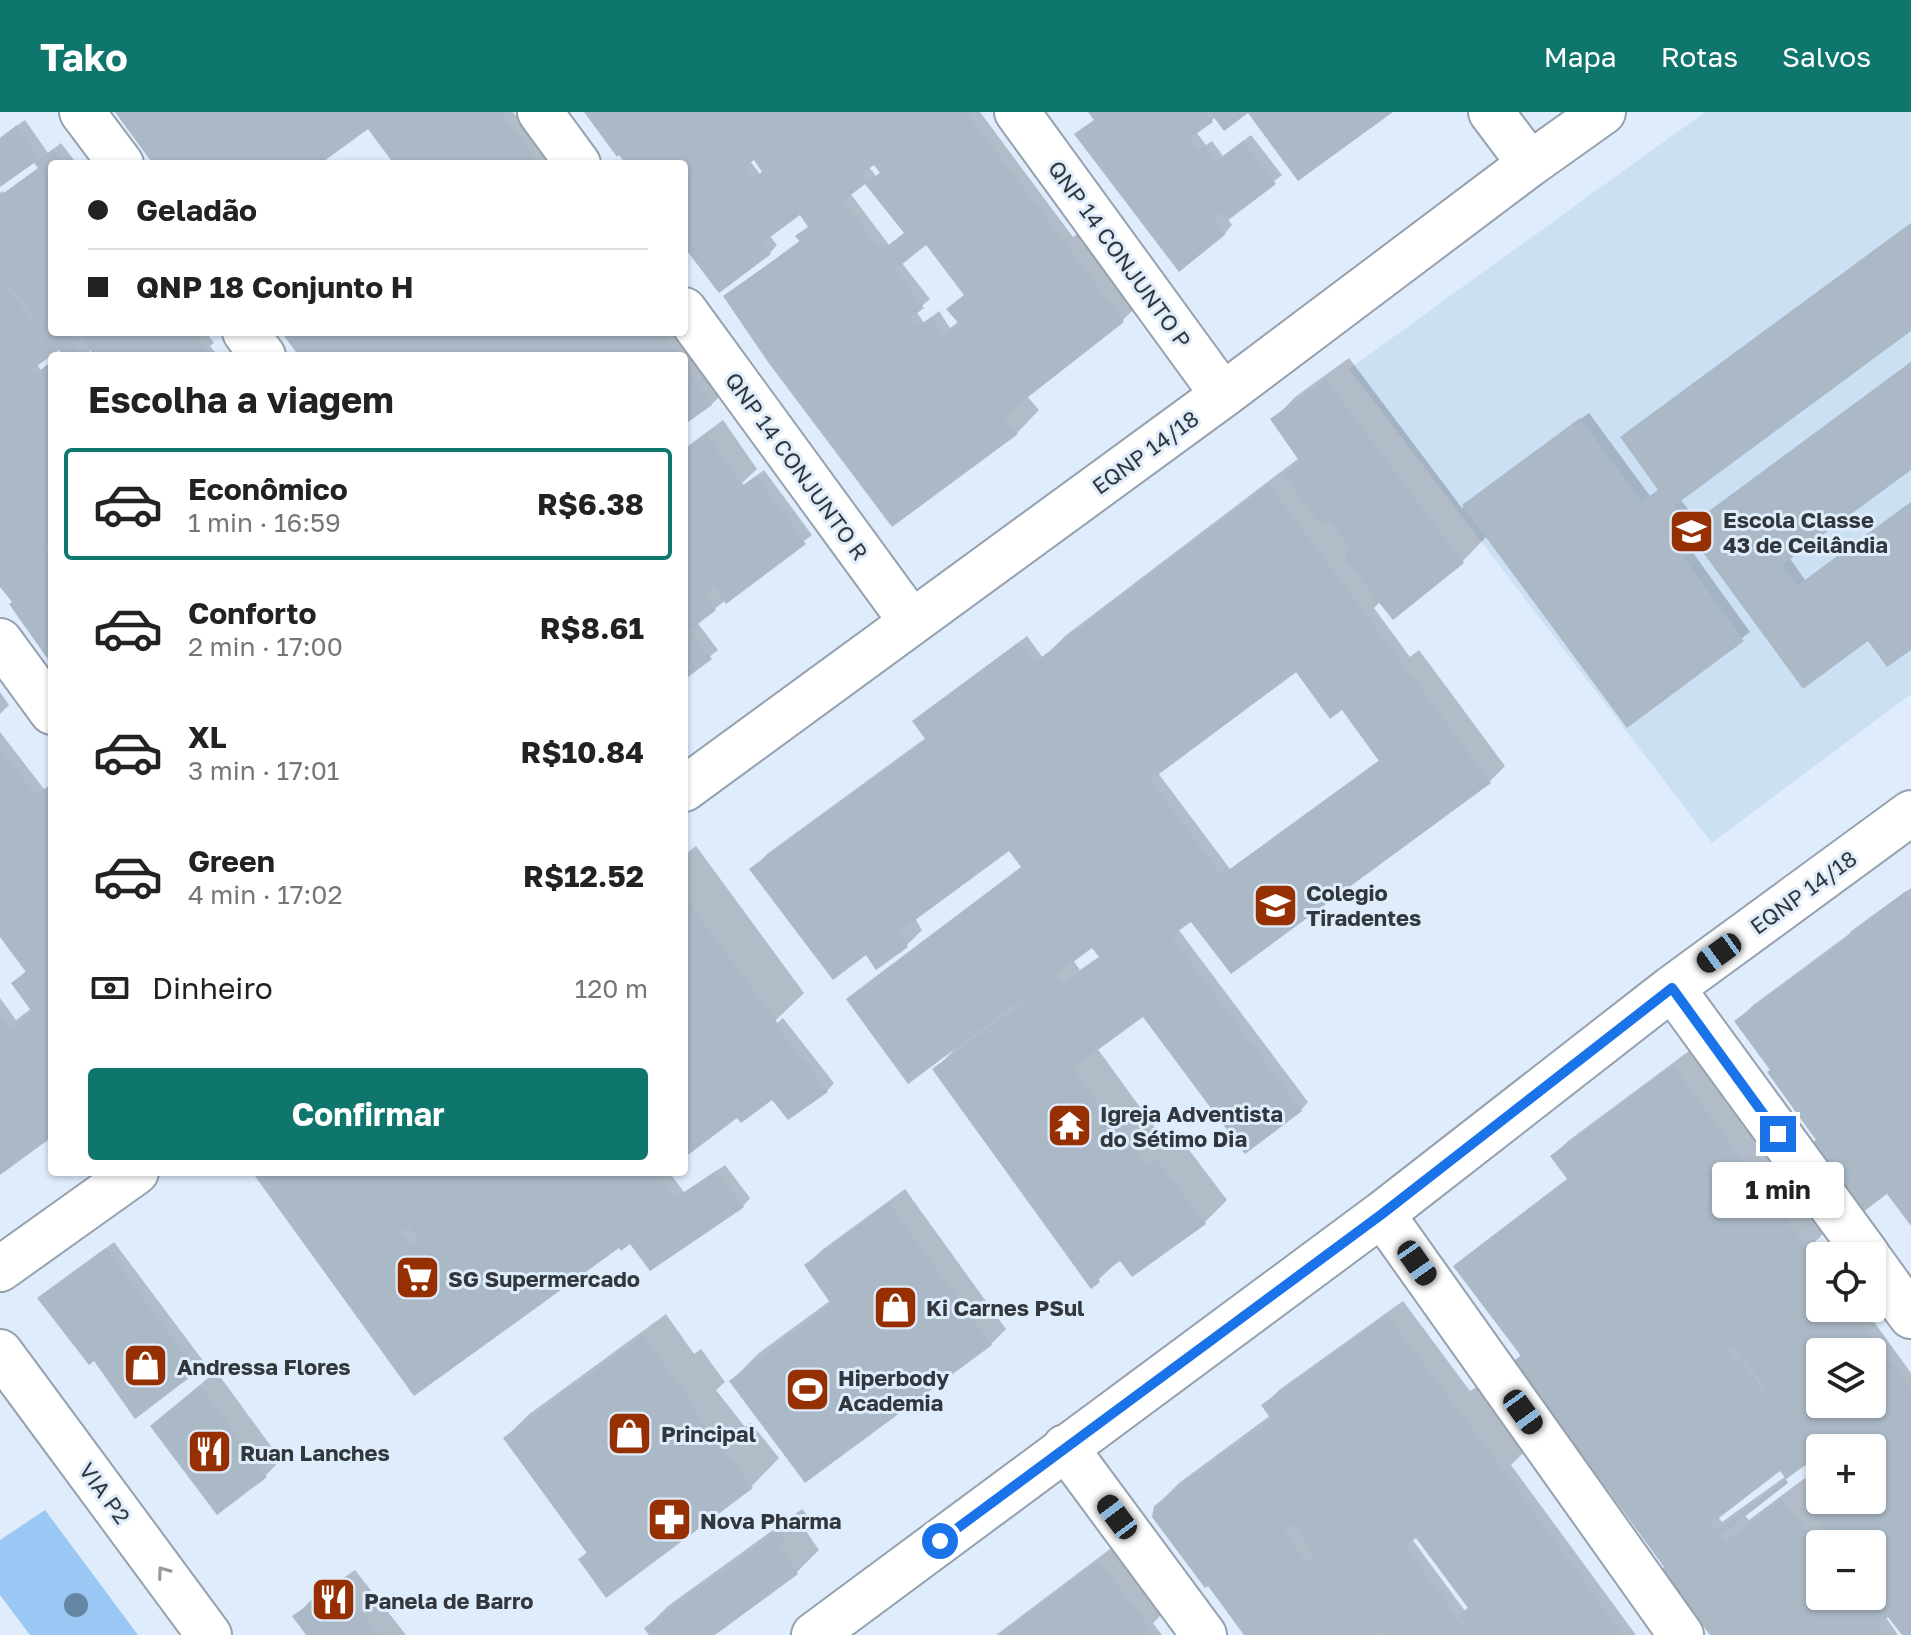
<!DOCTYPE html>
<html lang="pt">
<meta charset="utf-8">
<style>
:root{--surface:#fff;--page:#f6f6f6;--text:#222;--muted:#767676;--line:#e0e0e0;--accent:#0f766e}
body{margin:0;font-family:"Golos Text",sans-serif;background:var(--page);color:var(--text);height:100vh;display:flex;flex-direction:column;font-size:30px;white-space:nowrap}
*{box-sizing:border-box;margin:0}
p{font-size:26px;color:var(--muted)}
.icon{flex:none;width:44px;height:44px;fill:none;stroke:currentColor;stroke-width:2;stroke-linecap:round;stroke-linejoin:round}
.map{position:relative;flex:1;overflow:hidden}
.panel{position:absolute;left:48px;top:240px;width:640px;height:824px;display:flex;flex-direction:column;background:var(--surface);border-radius:8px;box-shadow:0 2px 6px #0004}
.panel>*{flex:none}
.banner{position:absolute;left:48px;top:48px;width:640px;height:176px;border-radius:8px;box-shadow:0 2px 6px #0004;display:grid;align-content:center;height:176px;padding:0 40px;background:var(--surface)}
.fabs{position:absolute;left:1806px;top:1130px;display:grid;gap:16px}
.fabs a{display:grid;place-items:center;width:80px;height:80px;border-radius:8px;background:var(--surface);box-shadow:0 2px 6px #0004;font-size:40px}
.end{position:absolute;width:36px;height:36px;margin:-18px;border:10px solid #1a73e8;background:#fff;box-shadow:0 0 0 4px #fff}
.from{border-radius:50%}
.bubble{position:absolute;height:56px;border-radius:8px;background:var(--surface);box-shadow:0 2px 6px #0004;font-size:26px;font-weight:700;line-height:56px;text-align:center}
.car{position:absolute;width:24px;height:48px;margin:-24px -12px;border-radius:10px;box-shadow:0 0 6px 2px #0007;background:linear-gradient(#222 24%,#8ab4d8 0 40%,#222 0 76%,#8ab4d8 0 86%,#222 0)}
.banner b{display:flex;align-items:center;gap:28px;height:76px;font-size:30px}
.banner b+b{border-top:2px solid var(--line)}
.banner i{width:20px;height:20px;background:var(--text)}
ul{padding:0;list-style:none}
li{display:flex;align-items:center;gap:24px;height:112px;margin:0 16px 12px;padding:0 24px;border:4px solid transparent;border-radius:8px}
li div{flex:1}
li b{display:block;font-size:30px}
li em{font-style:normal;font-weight:700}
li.active{border-color:var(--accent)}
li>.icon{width:72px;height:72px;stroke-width:1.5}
h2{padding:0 40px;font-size:36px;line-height:96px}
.pay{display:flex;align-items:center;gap:20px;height:88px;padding:0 40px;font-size:30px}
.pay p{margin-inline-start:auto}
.action{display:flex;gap:16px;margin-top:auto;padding:16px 40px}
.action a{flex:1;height:92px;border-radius:8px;background:var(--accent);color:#fff;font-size:32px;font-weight:700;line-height:92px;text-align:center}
header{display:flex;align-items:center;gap:48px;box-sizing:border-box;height:112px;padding:0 40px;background:var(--accent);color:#fff}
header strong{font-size:38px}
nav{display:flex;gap:44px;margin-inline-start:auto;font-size:28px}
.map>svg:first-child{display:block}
.built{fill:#cce0f4}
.green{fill:#9ac7f4}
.shadow{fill:#0003;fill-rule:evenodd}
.building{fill:#abb9c7;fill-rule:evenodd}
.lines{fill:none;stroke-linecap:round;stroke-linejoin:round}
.minor-casing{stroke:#94a1af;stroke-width:48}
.minor{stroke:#fff;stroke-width:44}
.tree{fill:#6486a4}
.oneway{stroke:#989b9e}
.route{stroke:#1a73e8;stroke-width:10}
.labels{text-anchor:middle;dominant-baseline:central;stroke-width:6;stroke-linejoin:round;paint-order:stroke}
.street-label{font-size:22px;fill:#32373d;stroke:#deecfb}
.poi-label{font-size:22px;font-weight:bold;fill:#32373d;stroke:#deecfb;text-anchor:start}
</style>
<header>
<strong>Tako</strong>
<nav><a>Mapa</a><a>Rotas</a><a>Salvos</a></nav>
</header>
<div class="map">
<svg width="1911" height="1523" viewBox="0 0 1911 1523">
<rect width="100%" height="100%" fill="#deecfb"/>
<path class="built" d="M1705 0H1911V582L1712 731 1349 257Z"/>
<path class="green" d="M45 1398 138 1523H30L0 1483V1428Z"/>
<path class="shadow" d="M118 0H513L520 9 529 3 565 52H396L368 14 319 52H183L190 40 170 52H156Z
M586 0H980L1073 125 1090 113 1145 186 1122 209 1027 284 1039 298 1017 321 892 412 725 184 801 128 809 114 800 101 769 123 777 133 770 141 684 132V52H629ZM754 45 764 59 760 62 750 49ZM875 51 881 60 876 64 869 55ZM866 69 906 120 889 133 850 81ZM926 130 966 182 959 209 950 216 939 199 924 211 916 199 930 187 901 150Z
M1091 0H1246L1216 5 1196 20 1206 33 1212 29 1223 44 1251 23 1282 63 1227 106 1232 113 1225 121 1077 22 1096 7Z
M25 8 48 41 61 31 77 52H52V220H206L214 231 210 234 218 244H97L92 237 85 244H59L64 241 59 236 37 252 41 258 52 250V550L0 471V81L3 79 4 81 40 55 34 48 0 73V26Z
M1911 111V217L1680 387 1697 408 1911 250V355L1789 445 1805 468 1911 390V535L1868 526 1699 432 1691 438 1750 520 1627 613 1487 424 1463 449 1381 489 1374 496 1410 545 1419 538 1505 654 1490 669 1231 859 1192 807 1178 817 1308 990 1301 998 1143 902 1097 936 1169 1035 1180 1026 1227 1088 1204 1111 1120 1147 1092 1174 935 957 953 939 951 937 1023 754 1009 736 915 806 922 818 907 833 867 840 752 758 767 742 927 625 915 609 922 602 1027 524 1043 546 1065 524 1299 346 1273 308 1295 285 1349 246 1462 396 1589 301 1650 384 1660 377 1630 318ZM1306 553 1345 599 1381 647 1230 757 1158 661ZM1093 833 1100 844 1080 858 1073 848Z
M284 220H684L727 277 712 292 684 310V244H301Z
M723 308 757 357 742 371 744 373 764 358 812 423 697 510 718 538 684 565V337Z
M0 580 9 593 0 602Z
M0 620 44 677 52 672V1022L0 1060V886L16 908 32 896 13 872 27 858 0 822Z
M696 734 804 881 775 909 777 911 783 906 834 971 827 979 773 985 737 1004 684 1043V743Z
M1911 776V1110L1888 1079 1818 1027 1737 909 1752 894Z
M1689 939 1823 1122 1815 1130 1825 1144H1820V1196H1864L1911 1261V1523H1903L1889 1501 1885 1504 1898 1523H1712L1667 1455 1515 1249 1522 1242 1569 1066 1553 1044 1568 1029ZM1820 1240H1872V1292H1820ZM1820 1336H1872V1388H1820V1378L1816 1381 1805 1366 1749 1408 1744 1402 1804 1352 1815 1345 1820 1352ZM1780 1356 1786 1364 1722 1410 1718 1405ZM1820 1432H1872V1484H1820Z
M725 1053 750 1086 743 1094 620 1133 528 1198 254 1060H669L684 1080Z
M905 1077 1006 1217 991 1232 731 1269 759 1241 831 1188 806 1153 822 1138Z
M114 1130 204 1250 136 1304 47 1179Z
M1403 1189 1470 1279 1479 1273 1526 1338 1511 1353 1636 1523H1246L1156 1394 1179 1371 1271 1303 1264 1293 1279 1278ZM1417 1423 1469 1495 1465 1499 1412 1427Z
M666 1202 694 1242 701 1237 725 1270 716 1278 745 1315 751 1311 779 1346 752 1374 606 1483 580 1447 588 1439 505 1326 528 1303Z
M216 1259 281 1348 265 1364 153 1314Z
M802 1397 807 1403 800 1410 819 1438 797 1460 711 1523H651L646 1516 668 1494Z
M1122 1428 1172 1492 1153 1511 1162 1523H996Z
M355 1458 406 1523H308L295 1505 310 1489Z"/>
<path class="building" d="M115 0H500L540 52H394L368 17 320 52H181L179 49 174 52H153Z
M584 0H966L1124 210 1004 304 1018 322 892 415 768 250 723 184 800 130 795 124 808 115 800 103 762 131 771 142 719 181 684 135V52H626L619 43 617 45ZM754 48 762 60 752 68 743 56ZM874 53 880 61 867 70 861 62ZM865 72 904 121 881 139 843 89ZM926 133 964 183 946 197 960 213 944 225 931 205 916 216 909 207 924 196 895 158Z
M1088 0H1205L1213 10 1189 27 1198 39 1204 34 1215 50 1243 29 1276 72 1227 109 1221 100 1214 106 1226 122 1179 160 1074 22 1094 8Z
M1210 0H1393L1298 69 1248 1 1224 19Z
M17 13 40 47 53 37 64 52H52V220H193L208 239 205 244H95L81 227 75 232 85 244H59L62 242 59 238 30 259 33 264 52 249V433L46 437 52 446V553L9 492 12 490 0 475V84L38 56 34 51 0 75V26ZM10 173 34 205 31 207 6 175Z
M1911 111V219L1674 394 1689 414 1911 250V358L1782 453 1797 474 1911 390V538L1887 555 1868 529 1803 577 1699 435 1684 446 1744 529 1627 616 1462 393 1580 306 1642 390 1658 378 1620 325Z
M281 220H661L678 244H299Z
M684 253 712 293 684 313Z
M1326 267 1464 451 1393 508 1345 448 1348 434 1330 410H1318L1283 362 1300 350 1270 307Z
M706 322 743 373 756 364 806 432 726 492 714 475 705 481 716 498 690 518 712 547 684 568V339Z
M1269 372 1491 671 1231 862 1191 810 1171 824 1302 999 1245 1042 1143 905 1073 956 1146 1056 1157 1047 1206 1112 1132 1165 1120 1149 1097 1165 1100 1170 1091 1177 932 957 1024 890 1022 887 908 972 846 887 1021 755 1009 739 899 820 908 835 876 858 866 843 833 868 749 757 926 628 912 609 1019 530 1034 551ZM1296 560 1330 607 1342 598 1379 649 1222 763 1151 668ZM1092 836 1100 846 1064 871 1057 862Z
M0 637 36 683 52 672V1025L0 1063V903L10 916 32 900 11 871 26 860 0 825Z
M1906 779 1911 786V1114L1887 1082 1863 1100 1812 1030 1816 1028 1767 960 1770 958 1734 909 1852 823 1850 820Z
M684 784 777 910 775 912 828 980 788 1008 772 988 741 1011 737 1006 684 1046Z
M1673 953 1820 1154V1196H1851L1911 1277V1523H1902L1888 1505 1878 1512 1886 1523H1710L1660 1458 1664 1455 1513 1249 1521 1244 1453 1154 1567 1067 1550 1044ZM1733 1232 1766 1276 1763 1278 1741 1248 1737 1250 1727 1237ZM1820 1240H1872V1292H1820ZM1820 1336H1872V1388H1820V1378L1803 1390 1835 1432H1872V1484H1820V1436L1782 1387 1726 1429 1721 1423 1788 1371 1786 1367 1716 1419 1711 1412 1780 1359 1786 1367 1814 1347 1820 1356Z
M716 1059 744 1095 740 1098 650 1159 630 1132 621 1139 619 1136 414 1284 252 1060H665L660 1064 676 1086ZM409 1115 418 1128 412 1133 402 1120Z
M889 1091 992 1233 805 1371 729 1269 831 1192 804 1153Z
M106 1136 198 1259 135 1307 94 1249 89 1253 37 1186Z
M1387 1203 1507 1363 1623 1523H1382L1379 1519 1374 1523H1244L1208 1474 1205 1476 1152 1405 1154 1394 1271 1307 1261 1293ZM1293 1412 1315 1442 1306 1449 1284 1419ZM1416 1426 1468 1496 1459 1502 1468 1516 1466 1517 1456 1504 1405 1434Z
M643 1223 698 1299 695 1301 700 1309 753 1376 606 1486 578 1447 587 1441 503 1326Z
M200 1273 267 1365 217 1403 150 1314Z
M779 1418 786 1427 778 1432 798 1462 715 1523H649L644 1516Z
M1098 1449 1151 1516 1147 1519 1150 1523H999Z
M339 1472 379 1523H306L292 1504Z"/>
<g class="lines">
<defs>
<path id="minor" d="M82 0 121 52
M540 0 578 52
M1017 0 1223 283
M1491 0 1530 52
M684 198 911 509
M245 220 263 244
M0 529 52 600
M684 677 1223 283 1530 52 1603 0
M1672 876 1868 1144
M1382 1102 1681 1523
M1872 1150 1911 1204
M0 1157 136 1060
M0 1240 209 1523
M1065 1335 1204 1523
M814 1523 1382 1102 1672 876 1911 701"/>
</defs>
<use href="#minor" class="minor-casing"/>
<use href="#minor" class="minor"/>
</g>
<circle class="tree" cx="76" cy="1493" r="12"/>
<defs><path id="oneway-chevron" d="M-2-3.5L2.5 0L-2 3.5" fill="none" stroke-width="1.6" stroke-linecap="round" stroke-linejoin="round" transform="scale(2)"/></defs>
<use class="oneway" href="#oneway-chevron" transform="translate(163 1460) rotate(-126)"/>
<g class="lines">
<path class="route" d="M940 1429 1382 1102 1672 876 1778 1022"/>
</g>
<defs>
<symbol id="school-square" viewBox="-11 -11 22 22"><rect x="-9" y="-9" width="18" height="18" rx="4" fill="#963002" stroke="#deecfb"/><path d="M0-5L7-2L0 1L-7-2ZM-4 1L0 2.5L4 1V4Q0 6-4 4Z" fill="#fff"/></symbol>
<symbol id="temple-square" viewBox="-11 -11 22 22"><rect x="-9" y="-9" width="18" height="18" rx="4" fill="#963002" stroke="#deecfb"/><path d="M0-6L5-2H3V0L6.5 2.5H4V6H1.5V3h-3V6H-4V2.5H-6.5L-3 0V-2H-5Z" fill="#fff"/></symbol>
<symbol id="supermarket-square" viewBox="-11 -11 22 22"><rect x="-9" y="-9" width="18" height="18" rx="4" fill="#963002" stroke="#deecfb"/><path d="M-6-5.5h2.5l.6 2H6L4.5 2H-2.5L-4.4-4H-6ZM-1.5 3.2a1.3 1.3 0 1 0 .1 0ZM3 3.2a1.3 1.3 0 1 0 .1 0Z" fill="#fff"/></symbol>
<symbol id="shop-square" viewBox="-11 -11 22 22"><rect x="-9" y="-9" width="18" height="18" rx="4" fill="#963002" stroke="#deecfb"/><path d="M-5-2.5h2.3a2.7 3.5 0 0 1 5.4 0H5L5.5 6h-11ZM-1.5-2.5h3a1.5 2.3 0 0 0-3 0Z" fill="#fff"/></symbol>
<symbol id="stadium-square" viewBox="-11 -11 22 22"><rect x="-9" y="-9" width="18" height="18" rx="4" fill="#963002" stroke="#deecfb"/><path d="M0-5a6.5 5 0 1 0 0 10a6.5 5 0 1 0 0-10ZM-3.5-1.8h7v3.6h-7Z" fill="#fff"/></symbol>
<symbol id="restaurant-square" viewBox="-11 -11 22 22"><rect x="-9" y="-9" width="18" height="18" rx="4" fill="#963002" stroke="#deecfb"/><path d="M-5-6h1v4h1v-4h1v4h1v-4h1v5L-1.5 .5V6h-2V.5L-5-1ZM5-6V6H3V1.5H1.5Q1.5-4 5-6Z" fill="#fff"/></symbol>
<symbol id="pharmacy-square" viewBox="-11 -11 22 22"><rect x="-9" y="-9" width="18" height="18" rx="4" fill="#963002" stroke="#deecfb"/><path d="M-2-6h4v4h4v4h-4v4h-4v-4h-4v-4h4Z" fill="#fff"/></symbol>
</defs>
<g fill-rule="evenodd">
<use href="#school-square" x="1666" y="394" width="51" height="51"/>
<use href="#school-square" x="1250" y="768" width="51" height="51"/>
<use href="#temple-square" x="1044" y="988" width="51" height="51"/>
<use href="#supermarket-square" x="392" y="1140" width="51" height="51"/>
<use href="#shop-square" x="870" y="1170" width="51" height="51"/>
<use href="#shop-square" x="120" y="1228" width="51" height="51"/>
<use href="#stadium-square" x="782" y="1252" width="51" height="51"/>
<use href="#shop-square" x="604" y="1296" width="51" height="51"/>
<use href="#restaurant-square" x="184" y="1314" width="51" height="51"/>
<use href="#pharmacy-square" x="644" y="1382" width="51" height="51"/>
<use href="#restaurant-square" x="308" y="1462" width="51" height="51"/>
</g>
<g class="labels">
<g class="street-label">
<text transform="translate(1120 142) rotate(54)">QNP 14 CONJUNTO P</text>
<text transform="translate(1145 340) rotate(-36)">EQNP 14/18</text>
<text transform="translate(797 354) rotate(54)">QNP 14 CONJUNTO R</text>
<text transform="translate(1803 780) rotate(-36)">EQNP 14/18</text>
<text transform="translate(105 1381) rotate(54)">VIA P2</text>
</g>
<g class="poi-label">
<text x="1723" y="407">Escola Classe<tspan x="1723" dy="25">43 de Ceilândia</tspan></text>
<text x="1306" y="780">Colegio<tspan x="1306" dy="25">Tiradentes</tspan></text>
<text x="1100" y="1001">Igreja Adventista<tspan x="1100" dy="25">do Sétimo Dia</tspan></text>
<text x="448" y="1166">SG Supermercado</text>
<text x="926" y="1195">Ki Carnes PSul</text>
<text x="177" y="1254">Andressa Flores</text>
<text x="838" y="1265">Hiperbody<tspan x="838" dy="25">Academia</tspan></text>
<text x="661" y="1321">Principal</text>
<text x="240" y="1340">Ruan Lanches</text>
<text x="700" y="1408">Nova Pharma</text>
<text x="364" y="1488">Panela de Barro</text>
</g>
</g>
</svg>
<div class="fabs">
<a><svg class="icon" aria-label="locate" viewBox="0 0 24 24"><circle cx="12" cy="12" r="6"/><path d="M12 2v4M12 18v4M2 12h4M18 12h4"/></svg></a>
<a><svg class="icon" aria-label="layers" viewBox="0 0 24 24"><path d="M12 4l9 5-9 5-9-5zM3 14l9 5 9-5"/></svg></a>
<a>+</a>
<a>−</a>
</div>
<i class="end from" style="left:940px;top:1429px"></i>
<i class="end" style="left:1778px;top:1022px"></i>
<div class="bubble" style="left:1712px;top:1050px;width:132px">1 min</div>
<i class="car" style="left:1719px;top:841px;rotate:234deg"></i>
<i class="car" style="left:1417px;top:1151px;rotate:145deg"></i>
<i class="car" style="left:1523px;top:1300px;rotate:144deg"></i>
<i class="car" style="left:1117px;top:1405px;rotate:323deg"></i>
<div class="banner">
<b><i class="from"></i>Geladão</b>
<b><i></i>QNP 18 Conjunto H</b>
</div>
<section class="panel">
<h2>Escolha a viagem</h2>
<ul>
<li class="active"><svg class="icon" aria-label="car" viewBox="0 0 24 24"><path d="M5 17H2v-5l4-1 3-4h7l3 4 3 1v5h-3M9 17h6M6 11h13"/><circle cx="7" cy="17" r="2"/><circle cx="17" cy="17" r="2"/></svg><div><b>Econômico</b><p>1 min · 16:59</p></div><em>R$6.38</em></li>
<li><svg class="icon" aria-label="car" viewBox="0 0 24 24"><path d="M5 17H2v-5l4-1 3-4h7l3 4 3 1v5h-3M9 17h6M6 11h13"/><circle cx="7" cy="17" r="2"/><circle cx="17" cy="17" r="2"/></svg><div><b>Conforto</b><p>2 min · 17:00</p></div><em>R$8.61</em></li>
<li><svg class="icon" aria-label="car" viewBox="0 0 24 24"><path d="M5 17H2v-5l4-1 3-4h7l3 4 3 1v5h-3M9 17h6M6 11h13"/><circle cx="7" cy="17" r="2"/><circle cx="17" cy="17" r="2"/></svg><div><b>XL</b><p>3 min · 17:01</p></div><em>R$10.84</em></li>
<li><svg class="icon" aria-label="car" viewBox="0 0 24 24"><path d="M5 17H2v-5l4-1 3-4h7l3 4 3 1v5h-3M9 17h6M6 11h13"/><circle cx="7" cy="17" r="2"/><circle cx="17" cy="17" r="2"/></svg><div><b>Green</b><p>4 min · 17:02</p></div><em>R$12.52</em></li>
</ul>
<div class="pay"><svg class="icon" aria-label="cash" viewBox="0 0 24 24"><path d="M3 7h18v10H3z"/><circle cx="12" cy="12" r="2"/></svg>Dinheiro<p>120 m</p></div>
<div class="action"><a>Confirmar</a></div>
</section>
</div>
